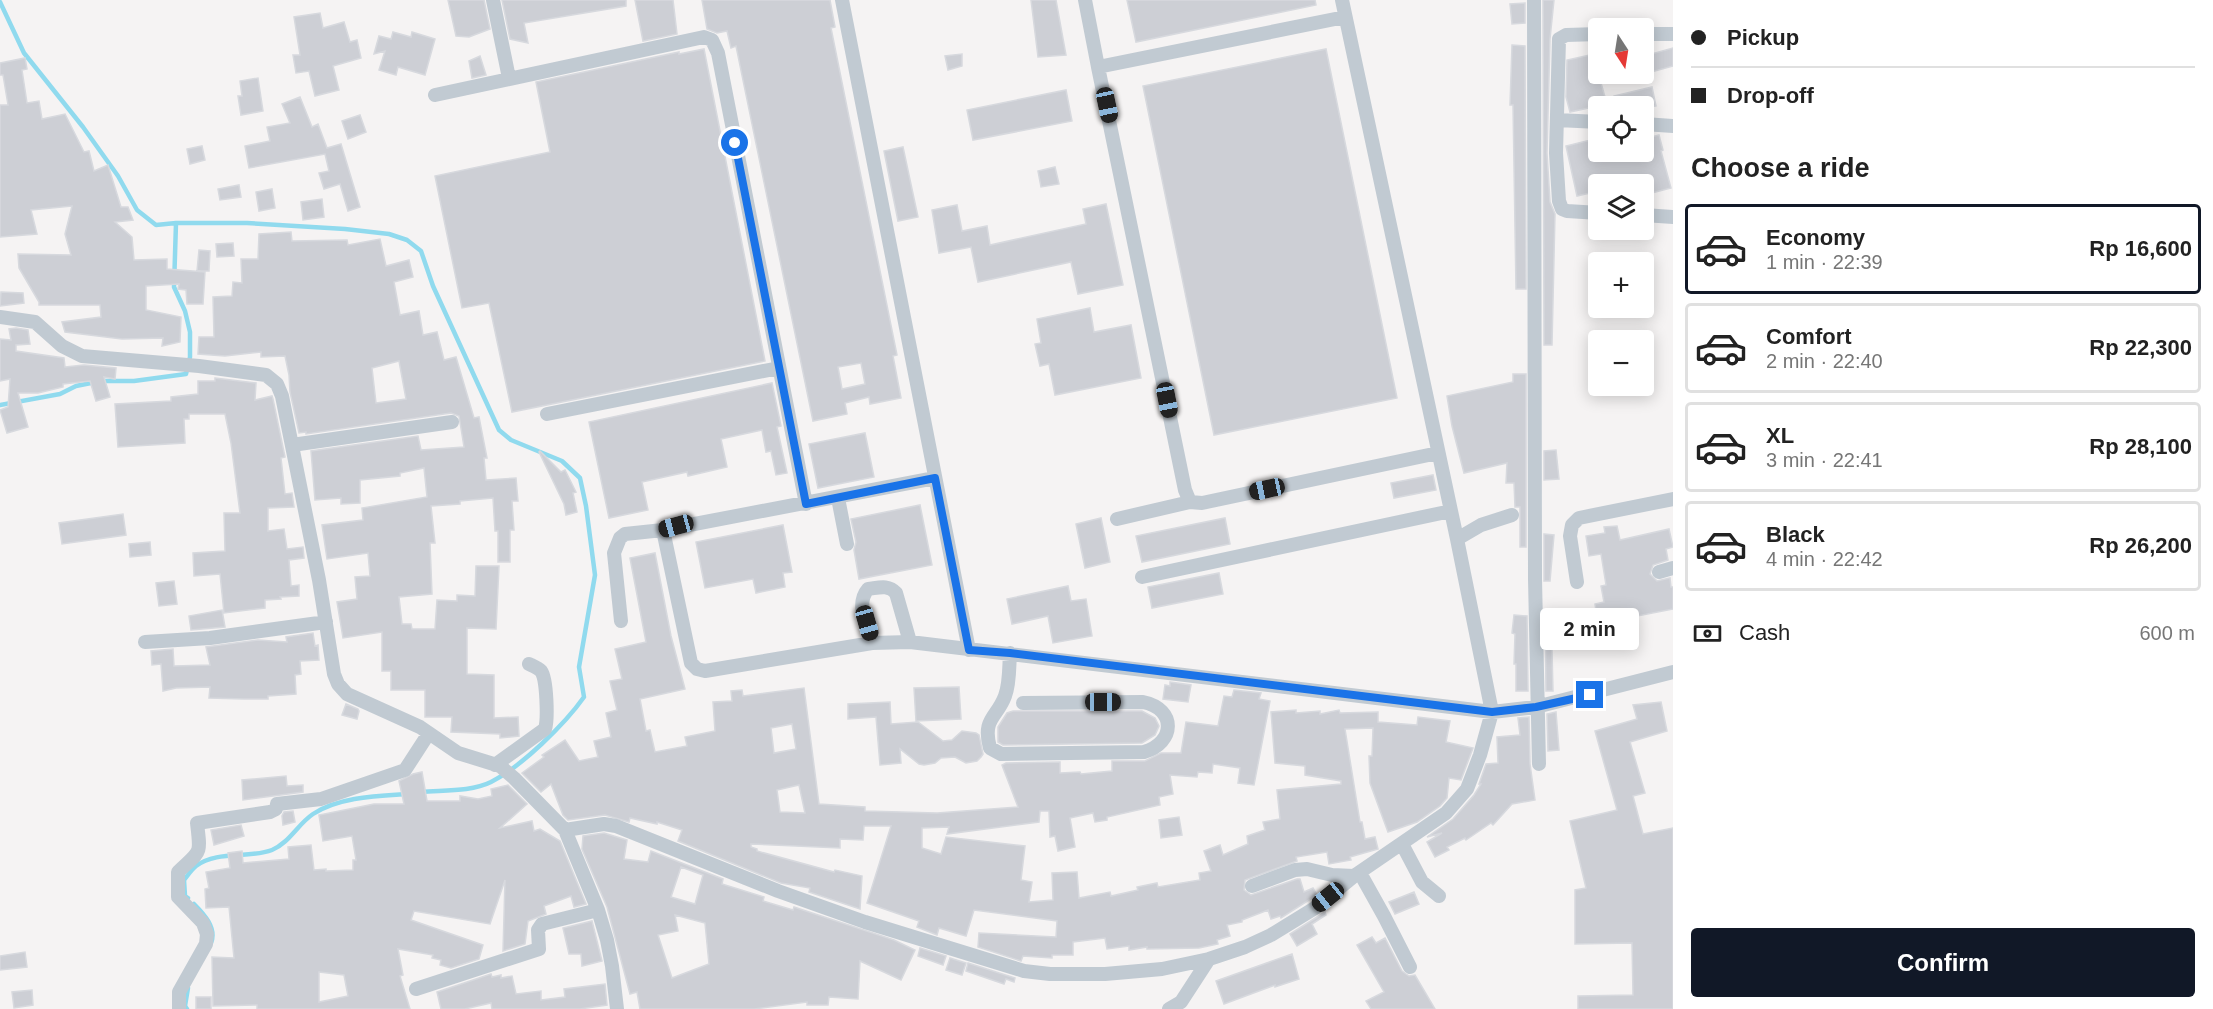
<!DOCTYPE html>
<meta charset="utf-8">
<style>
:root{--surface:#fff;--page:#f2f2f2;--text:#222;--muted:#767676;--line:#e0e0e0;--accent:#111827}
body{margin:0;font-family:Helvetica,sans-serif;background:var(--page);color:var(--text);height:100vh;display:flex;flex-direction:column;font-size:22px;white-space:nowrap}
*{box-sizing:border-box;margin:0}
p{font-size:20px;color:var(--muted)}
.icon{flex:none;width:33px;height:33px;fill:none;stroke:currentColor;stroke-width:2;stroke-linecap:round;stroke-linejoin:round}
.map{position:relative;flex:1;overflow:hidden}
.panel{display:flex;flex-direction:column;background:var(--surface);width:540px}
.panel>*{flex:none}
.hud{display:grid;align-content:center;height:132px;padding:0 18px;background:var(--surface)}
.needle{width:39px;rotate:168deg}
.buttons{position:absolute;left:1588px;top:18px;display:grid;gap:12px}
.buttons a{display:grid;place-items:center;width:66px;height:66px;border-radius:6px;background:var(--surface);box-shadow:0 3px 15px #0003;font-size:30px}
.end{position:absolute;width:27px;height:27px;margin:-14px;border:8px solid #1a73e8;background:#fff;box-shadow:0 0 0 3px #fff}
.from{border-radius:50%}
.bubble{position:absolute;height:42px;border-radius:6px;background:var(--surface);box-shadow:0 3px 15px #0003;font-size:20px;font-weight:600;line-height:42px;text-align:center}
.car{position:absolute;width:18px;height:36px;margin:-18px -9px;border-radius:8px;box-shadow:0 0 4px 2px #0007;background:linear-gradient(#222 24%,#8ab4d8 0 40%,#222 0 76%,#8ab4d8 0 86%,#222 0)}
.hud b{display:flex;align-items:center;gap:21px;height:57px;font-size:22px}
.hud b+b{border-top:2px solid var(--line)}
.hud i{width:15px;height:15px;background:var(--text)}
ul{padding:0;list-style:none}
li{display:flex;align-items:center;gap:18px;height:90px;margin:0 12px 9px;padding:0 6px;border:3px solid var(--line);border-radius:6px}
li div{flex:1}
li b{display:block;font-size:22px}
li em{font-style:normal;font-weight:600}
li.selected{border-color:var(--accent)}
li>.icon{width:54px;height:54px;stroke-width:1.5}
h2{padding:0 18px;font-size:27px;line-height:72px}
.pay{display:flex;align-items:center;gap:15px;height:66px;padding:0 18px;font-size:22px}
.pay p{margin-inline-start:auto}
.cta{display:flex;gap:12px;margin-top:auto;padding:12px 18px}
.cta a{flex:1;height:69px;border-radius:6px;background:var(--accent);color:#fff;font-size:24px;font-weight:600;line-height:69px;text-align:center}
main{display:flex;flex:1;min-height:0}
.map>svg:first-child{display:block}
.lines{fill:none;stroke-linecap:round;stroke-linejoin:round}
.stream{stroke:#90daee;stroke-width:4.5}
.building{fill:#cdcfd5;stroke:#d7d9de;stroke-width:1.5;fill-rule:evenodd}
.minor{stroke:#c1cad2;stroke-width:14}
.route{stroke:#1a73e8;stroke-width:8}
</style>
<main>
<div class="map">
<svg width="1673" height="1009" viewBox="0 0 1673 1009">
<rect width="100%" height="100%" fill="#f5f3f3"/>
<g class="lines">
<path class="stream" d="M0 2 24 53 83 127 118 176 137 210 156 225 176 223
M0 405 60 394 76 386 101 381H134L186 374 190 357V332L185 311 174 287 176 223H247L345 229 389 234 407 240 421 251 433 286 499 430 511 440 562 461 580 478 586 506 595 575 579 667 584 697C565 724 521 767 491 782 471 792 443 790 421 792
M188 898 185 896 184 880C188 875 192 869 196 866 217 850 249 859 272 850 289 843 298 824 313 814 339 797 377 796 407 794
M194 904C204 914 217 928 211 943
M187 1009 185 1006 188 988"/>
</g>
<path class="building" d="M448 0H484L490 29 469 37 456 36Z
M502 0H626V6L524 23 528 43 510 39Z
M635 0H673L677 34 643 41Z
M702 0H830L835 27 831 28 897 355 893 356 901 398 870 404 869 397 845 403 847 414 813 421 736 46 731 48 727 31 717 33 707 29ZM861 363 865 384 842 389 838 367Z
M1031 0H1056L1066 55 1038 57Z
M1127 0H1315L1316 5 1136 42Z
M1543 0H1554L1550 39 1547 153 1550 202 1555 214 1552 345H1544Z
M1525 3V23L1512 24 1510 4Z
M320 13 323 28 344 22 350 42 357 40 361 58 333 66 339 90 315 96 309 71 296 73 293 55H300L294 17Z
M393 32 411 37 412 32 435 39 425 75 398 67 396 75 379 70 385 51 374 54 379 36 391 39Z
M1512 45 1525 46 1526 289H1516L1513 105H1510Z
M1673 48V66L1644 74V56Z
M704 49 765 361 512 412 489 303 462 308 435 176 550 152 536 82 679 52V54Z
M1326 49 1397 398 1214 435 1143 86Z
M1599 53V76L1607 104 1570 112 1566 97 1567 60Z
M962 54V66L948 70 945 56Z
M480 56 486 75 472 78 469 61Z
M25 58 27 69 22 70 27 103 39 101 42 119 65 114 84 152 89 151 94 171 108 165 121 207H128L133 220 115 222 132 237 134 260 167 259V269L205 272 203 304H187L186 290 178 289 179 284 146 286V310L181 317 180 342 162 346 163 338 122 339 65 332 62 322 101 317 100 305H39V302L19 268 18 254 71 255 65 234 72 206 31 210 37 234 0 237V105H8L3 75H0V63Z
M258 78 263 111 241 115 238 96H242L240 81Z
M1652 87 1656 106 1644 108V106H1617L1614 96Z
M1066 90 1072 121 973 140 967 110Z
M300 97 312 127 318 124 327 148 341 144 360 207 348 211 340 184 324 189 319 173 329 171 325 154 249 168 245 146 270 141 267 127 290 123 282 104Z
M360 115 366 132 348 139 342 121Z
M1659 135 1663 150 1661 151 1671 188 1644 195V184H1599V191L1577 196 1566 146 1599 138V152H1644V139Z
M202 146 205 160 190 164 187 149Z
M903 147 918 217 898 221 884 151Z
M1055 167 1059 184 1041 187 1038 171Z
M239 185 241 197 220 200 218 189Z
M272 189 275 208 259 211 256 192Z
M322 199 324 217 303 220 301 202Z
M1106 204 1123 285 1078 294 1071 262 978 282 971 247 939 253 932 210 957 205 962 231 987 226 990 245 1086 224 1083 209Z
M291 232 292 241 347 240 348 245 380 239 386 266 409 260 413 277 394 282 400 315 419 311 423 335 437 332 444 360 456 357 474 418 479 417 487 458H484L486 480 516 478 518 501H512L514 530H510V562H498V531H495L493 498 460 501V504L431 506 435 543H430L432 594 399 597 402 624H411L412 629H435L437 600 457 601V595L475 596 476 566H499L496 629 467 628V674L494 675V718L518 717 519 736 500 738V734L451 732 452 717H425V690H391V671H382V632L343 638 337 602 357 599 355 577 370 576 368 553 327 559 322 525 363 520 362 508 427 497 424 468 400 473V476L360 480V503L341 504V498L315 500 311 451 418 436 421 450 464 447 459 416 451 413 306 434V432L299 433 290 392 289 375 285 356 261 357V352L225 356 198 354 199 337H214L213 297 232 296 233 282 242 283 241 259H258L259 234ZM399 361 406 399 376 403 372 368Z
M233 243 234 256 217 257 216 244Z
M199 250 210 251 209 271H197Z
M1 292 23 293 24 303 0 306Z
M1090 308 1094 332 1131 325 1141 378 1055 395 1049 364 1040 366 1035 344 1041 343 1037 319Z
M16 328 28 330 30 344 16 345V351L64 358 65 367 84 365 116 368 115 379 104 377 110 397 96 401 90 381 63 384V387L38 393H18L28 427 7 433 0 410 8 407 10 379 0 381V339L11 340 9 329Z
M1513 374H1526V547H1520V507H1515L1514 483H1506L1507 463 1464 473 1452 426 1447 396 1513 382Z
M215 378 256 383 255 400 272 396 273 399 285 457 281 458 285 494 292 493 294 507 268 508V531L284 529 287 549 303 547 304 558 289 560 291 586 299 585V596L280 597 281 599 265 600V608L224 613 220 574 194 576 193 553 225 551 224 513H240L231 443 225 414H189V419H184L185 443 118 447 115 404 171 401V397L198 394V381H215Z
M772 383 781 426 777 427 787 473 776 475 771 451 766 452 762 430 721 439 727 467 688 476 687 472 642 482 648 510 609 518 589 422Z
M865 433 874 477 818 488 809 444Z
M1556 450 1559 479 1544 480V451Z
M540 451 561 472 565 470 576 492 573 493 577 512 566 515 564 504 539 452Z
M1433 475 1436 490 1394 498 1391 483Z
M920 505 932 565 859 579 854 550 856 542 851 519Z
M123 514 126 535 62 544 59 523Z
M1101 518 1110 562 1085 568 1076 524Z
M1225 518 1230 544 1142 562 1136 536Z
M783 525 792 572 783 573 785 587 756 593 753 579 705 588 696 542Z
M1617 526 1620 540 1669 529 1673 547 1666 549 1668 560 1653 565 1650 574 1657 581 1670 578 1671 587H1673V609L1632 617V620L1598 626 1595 604 1604 602 1601 586 1606 585 1601 554 1589 556 1586 536 1605 533 1604 527Z
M1544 534 1554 535 1550 581H1544Z
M150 542 151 555 130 557 129 544Z
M655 553 671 636 685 689 640 699 646 731 650 730 655 752 687 746 685 737 715 731 713 702 732 701 731 691 742 690 743 696 804 688 819 804 865 807V811L937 813 1018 807 1002 765 1006 763 1060 762V773L1080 772 1081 774 1112 771V761H1145L1161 753H1181L1186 722 1218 726 1224 696 1232 697 1234 690 1261 693 1259 699 1270 701 1254 785 1238 783 1240 768 1213 764 1212 773 1198 772 1197 777 1170 775 1173 794 1159 797 1160 805 1107 817V820L1095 822 1093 813 1070 818 1075 847 1058 851 1055 836 1050 837 1049 811H1040L1039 822 947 834 949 827 922 828V848L941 854 946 837 1025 846 1021 880 1032 882 1029 902 1053 900 1052 873 1077 872 1079 898 1110 892 1111 896 1138 890 1137 887 1157 883 1158 887 1200 880 1199 873 1211 871 1204 851 1220 845 1223 855 1248 844 1247 836 1265 830 1263 822 1280 819 1277 790 1341 784V781L1305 775V766L1275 763 1271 712 1296 710V713L1320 711V714L1339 710 1340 713 1378 712V722L1417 725 1418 717 1450 721 1446 742 1473 748 1461 780 1449 778 1447 798 1440 806 1417 822 1388 832 1370 783 1369 756H1372L1373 728 1345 729 1360 822H1362L1365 839 1375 837 1378 849 1350 857 1351 860 1329 864 1327 852 1296 857 1297 861 1245 880 1244 890 1251 895 1297 879H1300L1304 892 1313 888 1317 895 1281 918 1280 916 1271 919 1268 910 1242 920V922L1227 925 1230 936 1217 940 1218 944 1199 948 1147 949V947L1129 950V946L1107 949 1105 938 1073 942V955H1052V958L1023 956 1021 961 978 947 979 933 1056 937 1057 921 974 910 966 936 939 928 937 935 917 927 919 921 867 903 891 826H864L863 840 840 839V848L751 844V847L757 849V851L834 872 835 870 862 876 860 909 809 892 810 888 781 883 678 841 682 830 657 822V824L630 818 629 822 605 815 568 820 563 815 551 784 541 792 522 773 544 757 542 755 565 740 579 761 598 757 594 741 611 737 606 713 617 710 610 681 622 679 615 649 646 642 630 558ZM792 724 796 749 774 753 771 728ZM799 785 805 813 780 812 777 790Z
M1219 573 1223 594 1152 608 1148 587Z
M174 581 177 604 159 606 156 583Z
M1068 586 1071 601 1086 599 1092 636 1053 643 1048 616 1012 624 1007 599Z
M222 610 225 627 191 630 189 616Z
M1551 611 1553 691H1546L1545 612Z
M1514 615 1527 616 1528 691H1516V664H1514L1515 634 1512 633Z
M313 633 315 646 318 645 319 660 300 661 301 674 295 675 296 694 268 696V699H244L209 698 210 687 176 688 163 691 161 664 152 665 151 651 173 649 174 666 210 665 206 647 258 640 287 642 286 637Z
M1170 682 1191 685 1188 702 1163 699 1165 685 1170 686Z
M959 687 961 719 916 721 914 688Z
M890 702 891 724 918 722 943 741 952 740 962 731 976 733 979 735 983 754 981 757 977 761 966 763 955 757 941 758 935 763 924 765 919 764 900 749 901 763 880 765 876 717 848 719V704Z
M1661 702 1667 731 1630 742 1645 793 1633 796 1643 834 1673 828V1009H1578V996L1633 995 1632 943 1575 944V890L1586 888 1570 821 1617 810 1595 731 1637 719 1633 705Z
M346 704 358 709 359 711 357 719 342 715Z
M1013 711H1142L1155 718 1159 726 1155 735 1142 743 1003 745 998 742V727L1007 713Z
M1556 712 1559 750 1548 751 1547 714Z
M1529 717 1530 764 1535 800 1512 804 1493 825 1491 823 1466 840 1465 838 1447 847 1449 850 1435 857 1427 842 1442 833 1427 837 1453 819 1474 795 1481 784H1479L1486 764 1498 763 1497 737 1520 735 1518 718Z
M422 772 427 801H460V796L478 799 492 796 491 789 508 785 527 804 500 828 532 821 534 831 540 829 560 841 586 904 574 907 571 896 544 906 546 914 528 921 525 944 503 951 505 880 490 924 414 911 411 920 483 945 479 959 451 968 440 965 441 960 432 958 433 955 398 949 403 975 400 976 410 1009H257V1005L213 1006 212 957 234 958 229 907 206 908 205 889 209 888 206 872 230 868 228 853 242 851 243 863 289 859 288 847 311 845 314 870 326 869V871L353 870V860H356L352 836 323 841 319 815 374 804H404L399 781 413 774ZM319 972 344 975 348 996 319 1002Z
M286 776 287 786 303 785V792L243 800 242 780Z
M293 811 295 822 283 825 282 816 284 812Z
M1179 817 1182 835 1161 838 1159 820Z
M241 825 244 836 214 845 211 830Z
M604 833 627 840 624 859 648 862 651 851 723 879 722 884 764 897 763 901 793 910 794 907 803 910 894 940 915 950 901 980 860 961 858 999 829 997 828 1005H807V1002L754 1009H640L637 992 630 994 607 907 582 849 583 836ZM681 867 703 875 695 904 671 897ZM675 915 705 923 709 964 672 978 658 935 678 931Z
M1414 892 1419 904 1395 914 1389 902Z
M1325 912 1326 915 1312 924 1317 934 1297 946 1290 934Z
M592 921 602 961 582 966 581 954H569L563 928Z
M1372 937 1376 943 1385 938 1402 971 1409 976 1415 975 1435 1009H1371L1366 1001 1384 992 1357 945Z
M920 948 946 956 943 965 918 956Z
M25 952 27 967 0 970V956Z
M1292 954 1299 979 1275 987V985L1224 1004 1216 981Z
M950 958 966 963 962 975 946 970Z
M968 963 1015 978 1014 982 1006 979 1004 984 966 971Z
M491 974 492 977 501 975V978L512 976 516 994 541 991V1000L565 997 564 989 605 984 607 1005 580 1009H492L491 1003 465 1009H441L437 992Z
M32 990 33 1005 14 1008 12 992Z
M196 997H211V1009H196Z"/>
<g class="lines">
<path class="minor" d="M493 0 509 78
M842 0 969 650
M1085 0 1098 67
M1534 0 1535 579 1539 764
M1345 17 1098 67 1185 490 1190 502 1202 503 1438 453
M1599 34 1566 35 1559 39 1556 153 1559 201 1562 209 1567 211 1599 213
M1644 34H1673
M435 95 704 37 712 40 718 53 806 504
M1557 120 1599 122
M1644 124 1673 126
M1644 215 1673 217
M0 317 35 322 62 346 82 356 199 366 266 375 277 384 282 396 319 580 334 674 338 684 347 694 420 727 458 753 500 766 514 778 565 830 598 910 607 940 612 966 617 1009
M547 414 779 368
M292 445 452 422
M935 478 663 530 691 663 697 669 705 671 872 643 910 642 1492 712 1536 707 1673 672
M838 498 847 544
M1117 519 1190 502
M1457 539 1481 525 1512 515
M1659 572 1673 568
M1142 577 1451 511
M1577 582 1570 536 1572 525 1579 518 1673 499
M621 621 614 553 620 538 625 534 663 530
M145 642 210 638 326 622
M872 643C867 626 855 604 868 589 878 588 888 584 896 593L910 642
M1010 653C1009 666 1010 683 1005 696 997 718 982 718 990 748L1001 754 1144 752C1175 743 1177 709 1143 702L1023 703
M495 765 545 729C548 720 547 679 541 671 538 668 533 666 529 664
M565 830 604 824 616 826 778 891 865 922 1024 971 1050 974H1105L1162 969 1209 959 1245 947 1271 935 1315 908 1354 876 1446 813 1467 789 1480 755 1492 712 1457 539 1342 0
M1402 844 1422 882 1439 896
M1360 873 1384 916 1410 967
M1252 886 1295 870 1307 869 1332 875 1354 876
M416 989 539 949 538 930 542 924 598 910
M179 1009V992L206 944 207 934 203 923 178 897V872C201 850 201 856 197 823L270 812 276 809 277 804 321 799 405 770 429 733
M1169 1009 1181 1002 1209 959"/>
</g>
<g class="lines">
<path class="route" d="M735 143 806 504 935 478 969 650 1010 653 1492 712 1536 707 1590 695"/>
</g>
</svg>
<div class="buttons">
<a><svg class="needle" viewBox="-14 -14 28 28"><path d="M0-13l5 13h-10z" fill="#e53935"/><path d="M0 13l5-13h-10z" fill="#767676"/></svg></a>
<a><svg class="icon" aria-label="locate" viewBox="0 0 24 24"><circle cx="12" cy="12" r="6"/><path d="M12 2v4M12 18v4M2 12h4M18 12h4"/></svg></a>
<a><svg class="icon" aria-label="layers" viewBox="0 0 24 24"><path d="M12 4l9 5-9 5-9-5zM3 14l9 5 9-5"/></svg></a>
<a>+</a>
<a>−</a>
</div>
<i class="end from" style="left:735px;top:143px"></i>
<i class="end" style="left:1590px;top:695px"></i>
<div class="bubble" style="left:1540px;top:608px;width:99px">2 min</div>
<i class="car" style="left:1107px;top:105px;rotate:168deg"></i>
<i class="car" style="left:1167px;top:400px;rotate:169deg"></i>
<i class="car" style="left:1267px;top:489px;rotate:258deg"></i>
<i class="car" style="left:676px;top:526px;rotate:255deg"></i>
<i class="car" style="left:867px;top:623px;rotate:164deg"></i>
<i class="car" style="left:1103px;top:702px;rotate:90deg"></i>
<i class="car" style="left:1328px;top:897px;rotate:231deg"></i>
</div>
<section class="panel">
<div class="hud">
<b><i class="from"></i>Pickup</b>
<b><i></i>Drop-off</b>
</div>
<h2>Choose a ride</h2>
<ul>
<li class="selected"><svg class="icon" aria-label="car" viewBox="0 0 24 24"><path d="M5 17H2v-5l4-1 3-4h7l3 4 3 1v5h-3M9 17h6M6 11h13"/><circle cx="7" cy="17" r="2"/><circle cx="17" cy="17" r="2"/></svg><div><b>Economy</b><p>1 min · 22:39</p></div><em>Rp 16,600</em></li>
<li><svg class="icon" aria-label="car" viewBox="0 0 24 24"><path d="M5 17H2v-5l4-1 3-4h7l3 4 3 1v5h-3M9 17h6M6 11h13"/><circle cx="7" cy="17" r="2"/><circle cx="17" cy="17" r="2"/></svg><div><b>Comfort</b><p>2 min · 22:40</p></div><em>Rp 22,300</em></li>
<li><svg class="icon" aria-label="car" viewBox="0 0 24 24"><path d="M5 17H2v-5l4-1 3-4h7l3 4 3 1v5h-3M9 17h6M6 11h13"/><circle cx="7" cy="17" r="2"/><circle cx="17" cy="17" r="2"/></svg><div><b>XL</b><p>3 min · 22:41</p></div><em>Rp 28,100</em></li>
<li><svg class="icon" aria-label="car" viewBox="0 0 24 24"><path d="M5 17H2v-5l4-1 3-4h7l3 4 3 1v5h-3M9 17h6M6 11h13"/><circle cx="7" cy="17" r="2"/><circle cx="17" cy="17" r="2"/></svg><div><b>Black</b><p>4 min · 22:42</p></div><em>Rp 26,200</em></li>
</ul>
<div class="pay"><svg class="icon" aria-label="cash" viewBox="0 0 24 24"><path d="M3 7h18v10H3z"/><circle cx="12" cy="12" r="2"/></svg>Cash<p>600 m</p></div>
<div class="cta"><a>Confirm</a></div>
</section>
</main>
